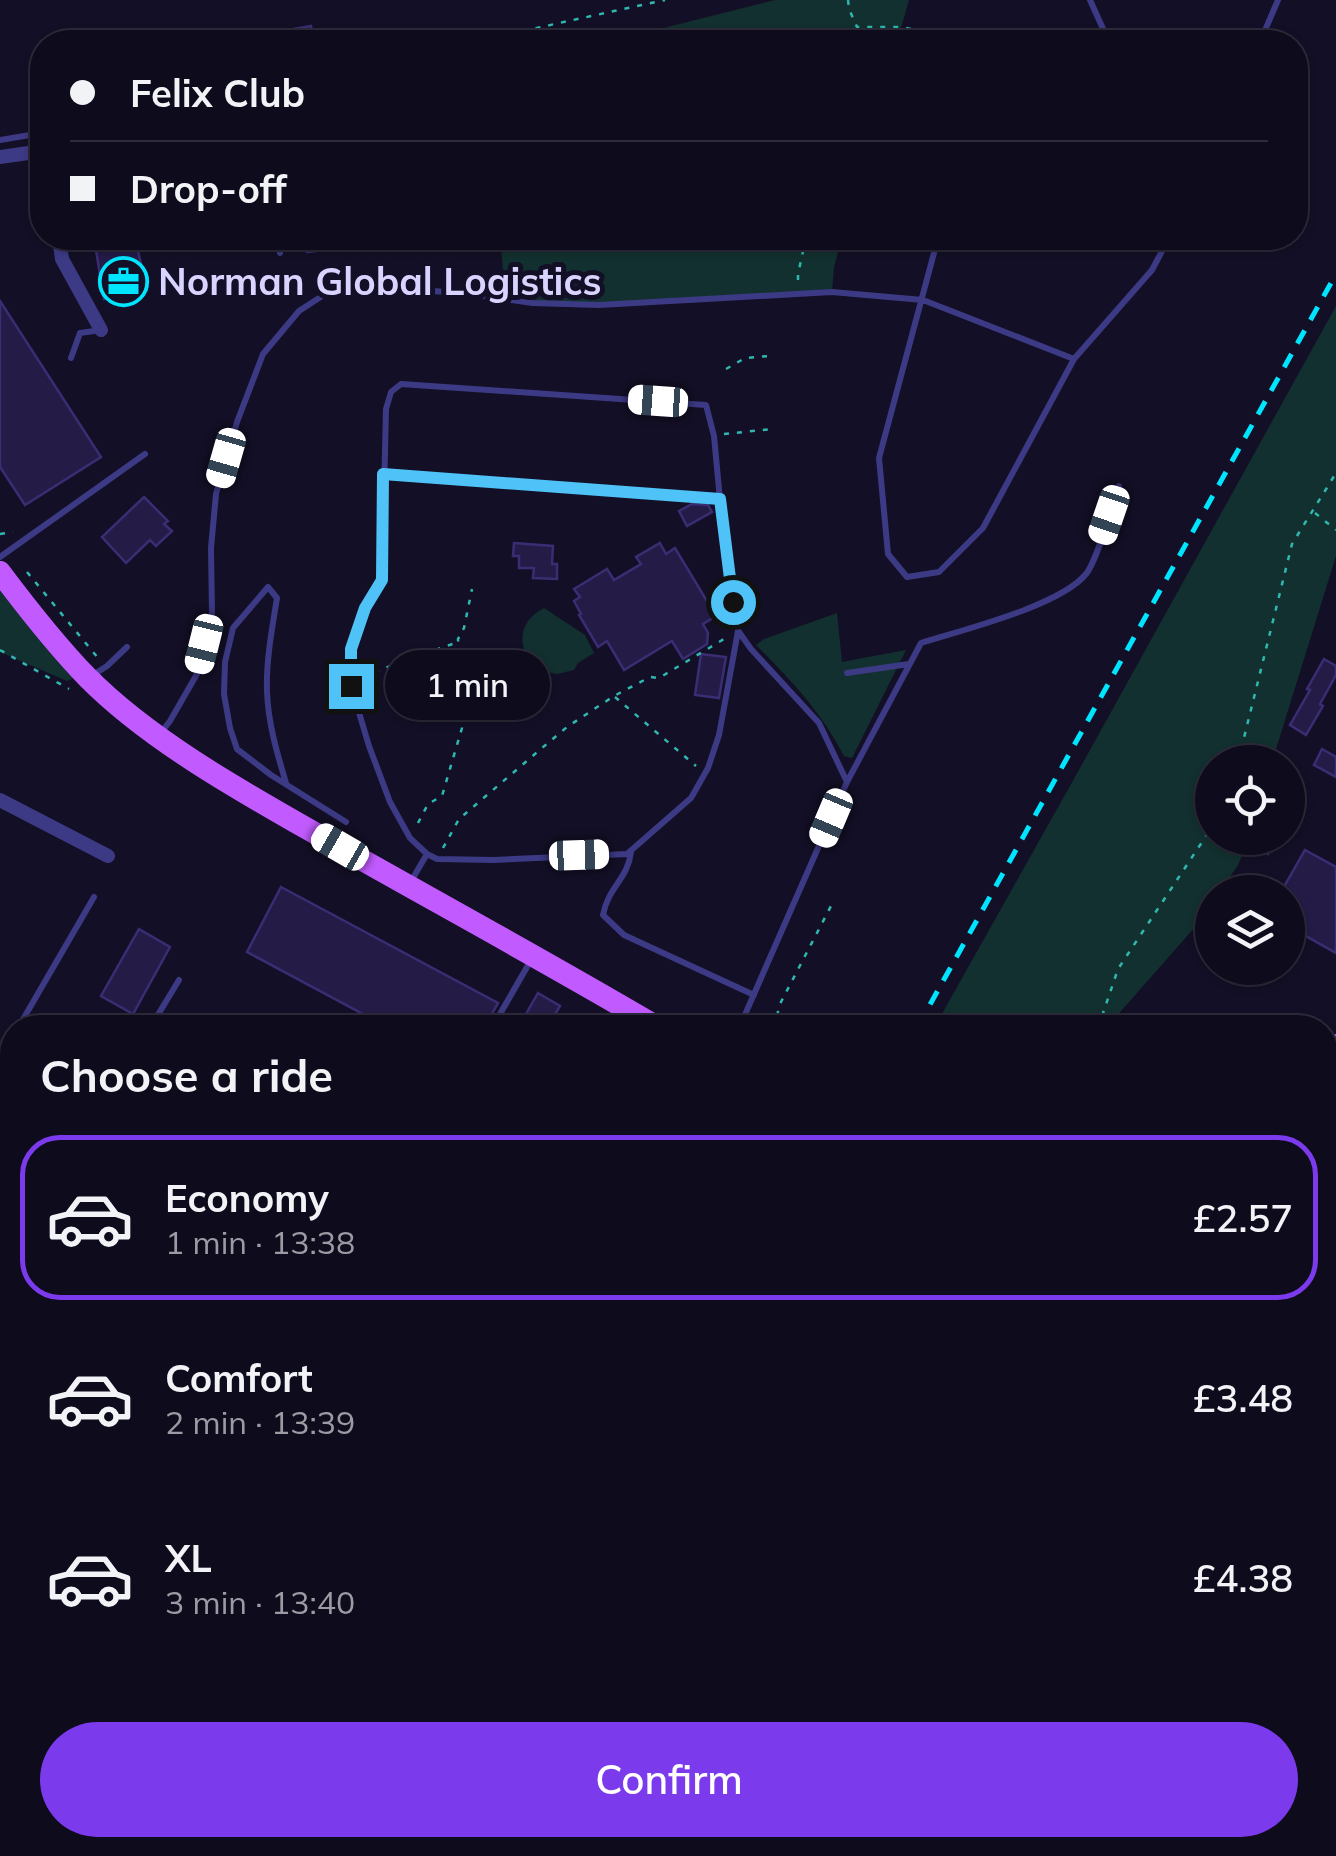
<!DOCTYPE html>
<meta charset="utf-8">
<style>
:root{--surface:#0e0b1c;--page:#171425;--text:#f1f3f6;--muted:#9b9ba3;--line:#2e2b3b;--accent:#7c3aed}
body{margin:0;font-family:Mulish,sans-serif;background:var(--page);color:var(--text);height:100vh;display:flex;flex-direction:column;font-size:38px;white-space:nowrap}
*{box-sizing:border-box;margin:0}
p{font-size:32px;color:var(--muted)}
.icon{flex:none;width:55px;height:55px;fill:none;stroke:currentColor;stroke-width:2;stroke-linecap:round;stroke-linejoin:round}
.map{position:relative;flex:1;overflow:hidden}
.side{position:absolute;left:0px;top:1015px;width:1338px;height:842px;display:flex;flex-direction:column;background:var(--surface);border-radius:40px 40px 0 0;box-shadow:0 2px 8px #0004,0 0 0 2px var(--line)}
.side>*{flex:none}
.guide{position:absolute;left:30px;top:30px;width:1278px;height:220px;border-radius:40px;box-shadow:0 2px 8px #0004,0 0 0 2px var(--line);display:grid;align-content:center;height:220px;padding:0 40px;background:var(--surface)}
.buttons{position:absolute;left:1195px;top:745px;display:grid;gap:20px}
.buttons a{display:grid;place-items:center;width:110px;height:110px;border-radius:50%;background:var(--surface);box-shadow:0 2px 8px #0004,0 0 0 2px var(--line);font-size:50px}
.end{position:absolute;width:45px;height:45px;margin:-22px;border:12px solid #4fc3f7;background:#111;box-shadow:0 0 0 5px #111}
.from{border-radius:50%}
.bubble{position:absolute;height:70px;border-radius:35px;background:var(--surface);box-shadow:0 2px 8px #0004,0 0 0 2px var(--line);font-size:32px;font-weight:600;line-height:70px;text-align:center}
.car{position:absolute;width:30px;height:60px;margin:-30px -15px;border-radius:12px;box-shadow:0 0 8px 2px #0007;background:linear-gradient(#fff 24%,#345 0 40%,#fff 0 76%,#345 0 86%,#fff 0)}
.guide b{display:flex;align-items:center;gap:35px;height:95px;font-size:38px}
.guide b+b{border-top:2px solid var(--line)}
.guide i{width:25px;height:25px;background:var(--text)}
ul{padding:0;list-style:none}
li{display:flex;align-items:center;gap:30px;height:165px;margin:0 20px 15px;padding:0 20px;border:5px solid transparent;border-radius:40px}
li div{flex:1}
li b{display:block;font-size:38px}
li em{font-style:normal;font-weight:600}
li.current{border-color:var(--accent)}
li>.icon{width:90px;height:90px;stroke-width:1.5}
h2{padding:0 40px;font-size:45px;line-height:120px}
.primary-button{display:flex;gap:20px;margin-top:auto;padding:20px 40px}
.primary-button a{flex:1;height:115px;border-radius:60px;background:var(--accent);color:#fff;font-size:40px;font-weight:600;line-height:115px;text-align:center}
.map>svg:first-child{display:block}
.green{fill:#12302f}
.water{fill:#0c2248}
.lines{fill:none;stroke-linecap:round;stroke-linejoin:round}
.stream{stroke:#0c2248;stroke-width:5}
.building{fill:#241b47;stroke:#3b2d73;stroke-width:2.5}
.path{stroke:#2fb8b0;stroke-width:2.5;stroke-dasharray:5 8;stroke-linecap:butt}
.lane{stroke:#3d3a85;stroke-width:6}
.street{stroke:#3d3a85;stroke-width:14}
.secondary{stroke:#6f6bff;stroke-width:20}
.primary{stroke:#c25bff;stroke-width:22}
.rail{stroke:#00e5ff;stroke-width:5;stroke-dasharray:15 12;stroke-linecap:butt}
.route{stroke:#4fc3f7;stroke-width:12}
.labels{text-anchor:middle;dominant-baseline:central;stroke-width:10;stroke-linejoin:round;paint-order:stroke}
.poi-label{font-size:38px;font-weight:bold;fill:#d9d4ff;stroke:#130f26;text-anchor:start}
</style>
<div class="map">
<svg width="1336" height="1856" viewBox="0 0 1336 1856">
<rect width="100%" height="100%" fill="#130f26"/>
<path class="green" d="M775 0H909L897 42H608Z
M500 238H842L834 267 832 292 599 305 506 299Z
M1336 306V556L1272 762H1212V838H1250L1238 865 1220 892H1212V903L1203 918 1107 1027 934 1028 1075 777Z
M0 572 84 674 67 681 0 652Z
M544 608 585 635 594 653 578 663 574 670 557 674 533 669C518 645 517 622 544 608Z
M837 613 842 662 906 650 852 758 844 756C822 713 790 679 756 645L764 639Z
M522 663 533 677V686L512 688C511 679 516 673 514 664Z
M1336 1779V1856H1292L1299 1845H1325V1799Z"/>
<path class="water" d="M12 1749V1840L0 1838V1751Z"/>
<g class="lines">
<path class="stream" d="M0 1697 12 1684"/>
</g>
<path class="building" d="M311 26 314 42H284L282 31Z
M94 238H135L147 290 104 299Z
M305 238H330L332 249 307 252Z
M0 301 101 457 25 505 0 467Z
M144 497 168 521 164 524 172 531 156 546 150 540 126 563 102 537Z
M692 504 708 505 712 512 687 526 679 511Z
M514 543 553 546 552 564H557V579L533 578 534 568H519V556H513Z
M660 543 666 554 675 548 716 616 703 624 708 633 707 644 683 659 672 641 624 670 607 641 598 647 579 615 581 614 574 601 580 597 574 589 607 569 614 580 641 564 636 557Z
M701 654 726 657 719 698 695 695Z
M1324 659 1336 666V675L1320 704 1323 706 1306 735 1290 725 1310 690 1307 689Z
M1322 749 1336 757V777L1314 765Z
M1240 838H1278L1268 854Z
M1305 850 1336 867V953L1288 926V892H1281Z
M281 887 498 1003 484 1028H389L247 952Z
M139 929 170 947 133 1014 101 996Z
M538 993 560 1006 547 1028H518Z"/>
<g class="lines">
<path class="path" d="M848 0 849 9 857 27H901L974 42
M472 42 665 0
M853 42 856 28
M798 280V274L806 238
M726 369 745 358 769 356
M724 434 772 429
M1315 513 1336 530
M0 534 13 532
M27 572 98 658
M0 650 69 689
M362 676 458 642
M615 697 696 766
M1238 762 1292 544 1336 473
M418 823 428 804 442 796 462 728 458 639 464 628 472 589
M443 848 459 819 542 748 567 727 614 696 650 677 659 678 724 639
M773 1028 781 1002 831 906
M1098 1028 1118 969 1212 827
M1325 1802 1336 1783
M1127 1856 1133 1845
M1294 1856 1300 1845"/>
<path class="lane" d="M1090 0 1109 42
M1260 42 1278 0
M0 140 42 133
M277 238 280 253
M938 238 879 458 888 554 907 577 939 572 983 528 1074 359 1152 270 1169 238
M71 358 80 333 101 330
M401 384 706 405 714 436 726 564 738 631 719 735 708 768 691 798 627 854 494 860 437 859 427 854 410 838 390 802 369 746 351 686V649L365 609 382 580 386 409 391 392Z
M383 474 720 499
M0 557 145 454
M739 632 751 649 819 723 847 782
M847 673 909 664
M93 675 107 666 127 647
M163 730 170 721 197 674 212 613 211 548 216 494 237 422 263 354 299 311 339 285 463 293 532 303 599 305 832 292 923 300 1074 359
M286 783C277 753 268 723 267 691 266 660 272 629 277 598L268 587 233 628 225 662 224 694 230 728 237 749 271 775 346 822
M631 852C628 879 608 887 603 915L624 935 754 995
M410 883 427 854
M740 1026 847 782 921 643C962 630 1060 606 1086 574 1097 561 1112 506 1119 486
M18 1028 94 897
M150 1028 179 980
M492 1028 531 960
M0 1059 12 1038
M620 1845 639 1856
M915 1845 936 1856
M991 1845 1011 1856
M131 1856 147 1845
M279 1856 294 1845
M526 1856 532 1845
M1038 1856 1044 1845"/>
<path class="street" d="M0 157 42 151
M59 238 62 259 101 330
M0 800 108 856
M0 1080 12 1087
M1325 1196 1336 1202
M1325 1510 1336 1490
M1325 1586 1336 1592
M1325 1756 1336 1763
M1206 1856 1212 1845"/>
<path class="secondary" d="M1325 1406 1336 1413"/>
<path class="primary" d="M0 572C27 608 56 645 87 677 151 742 248 795 327 840 438 903 549 963 659 1028
M1325 1065 1336 1045
M891 1856 897 1845"/>
<path class="rail" d="M917 1028 1336 274
M400 1856 408 1845
M437 1856 445 1845"/>
</g>
<g class="lines">
<path class="route" d="M351 686V649L365 608 382 580 383 474 720 499 733 602"/>
</g>
<defs>
<symbol id="office-ring" viewBox="-11 -11 22 22"><circle r="9.5" fill="#130f26" stroke="#00e5ff" stroke-width="1.5"/><path d="M-6-3h4V-5.5h4V-3h4V5H-6ZM-1-4.5V-3h2v-1.5ZM-6 0V1H6V0Z" fill="#00e5ff"/></symbol>
</defs>
<g fill-rule="evenodd">
<use href="#office-ring" x="96" y="254" width="55" height="55"/>
</g>
<g class="labels">
<g class="poi-label">
<text x="158" y="281">Norman Global Logistics</text>
</g>
</g>
</svg>
<div class="buttons">
<a><svg class="icon" aria-label="locate" viewBox="0 0 24 24"><circle cx="12" cy="12" r="6"/><path d="M12 2v4M12 18v4M2 12h4M18 12h4"/></svg></a>
<a><svg class="icon" aria-label="layers" viewBox="0 0 24 24"><path d="M12 4l9 5-9 5-9-5zM3 14l9 5 9-5"/></svg></a>
</div>
<i class="end from" style="left:733px;top:602px"></i>
<i class="end" style="left:351px;top:686px"></i>
<div class="bubble" style="left:385px;top:650px;width:165px">1 min</div>
<i class="car" style="left:658px;top:401px;rotate:274deg"></i>
<i class="car" style="left:226px;top:458px;rotate:196deg"></i>
<i class="car" style="left:1109px;top:515px;rotate:199deg"></i>
<i class="car" style="left:204px;top:644px;rotate:194deg"></i>
<i class="car" style="left:831px;top:818px;rotate:203deg"></i>
<i class="car" style="left:340px;top:847px;rotate:300deg"></i>
<i class="car" style="left:579px;top:855px;rotate:88deg"></i>
<div class="guide">
<b><i class="from"></i>Felix Club</b>
<b><i></i>Drop-off</b>
</div>
<section class="side">
<h2>Choose a ride</h2>
<ul>
<li class="current"><svg class="icon" aria-label="car" viewBox="0 0 24 24"><path d="M5 17H2v-5l4-1 3-4h7l3 4 3 1v5h-3M9 17h6M6 11h13"/><circle cx="7" cy="17" r="2"/><circle cx="17" cy="17" r="2"/></svg><div><b>Economy</b><p>1 min · 13:38</p></div><em>£2.57</em></li>
<li><svg class="icon" aria-label="car" viewBox="0 0 24 24"><path d="M5 17H2v-5l4-1 3-4h7l3 4 3 1v5h-3M9 17h6M6 11h13"/><circle cx="7" cy="17" r="2"/><circle cx="17" cy="17" r="2"/></svg><div><b>Comfort</b><p>2 min · 13:39</p></div><em>£3.48</em></li>
<li><svg class="icon" aria-label="car" viewBox="0 0 24 24"><path d="M5 17H2v-5l4-1 3-4h7l3 4 3 1v5h-3M9 17h6M6 11h13"/><circle cx="7" cy="17" r="2"/><circle cx="17" cy="17" r="2"/></svg><div><b>XL</b><p>3 min · 13:40</p></div><em>£4.38</em></li>
</ul>
<div class="primary-button"><a>Confirm</a></div>
</section>
</div>
